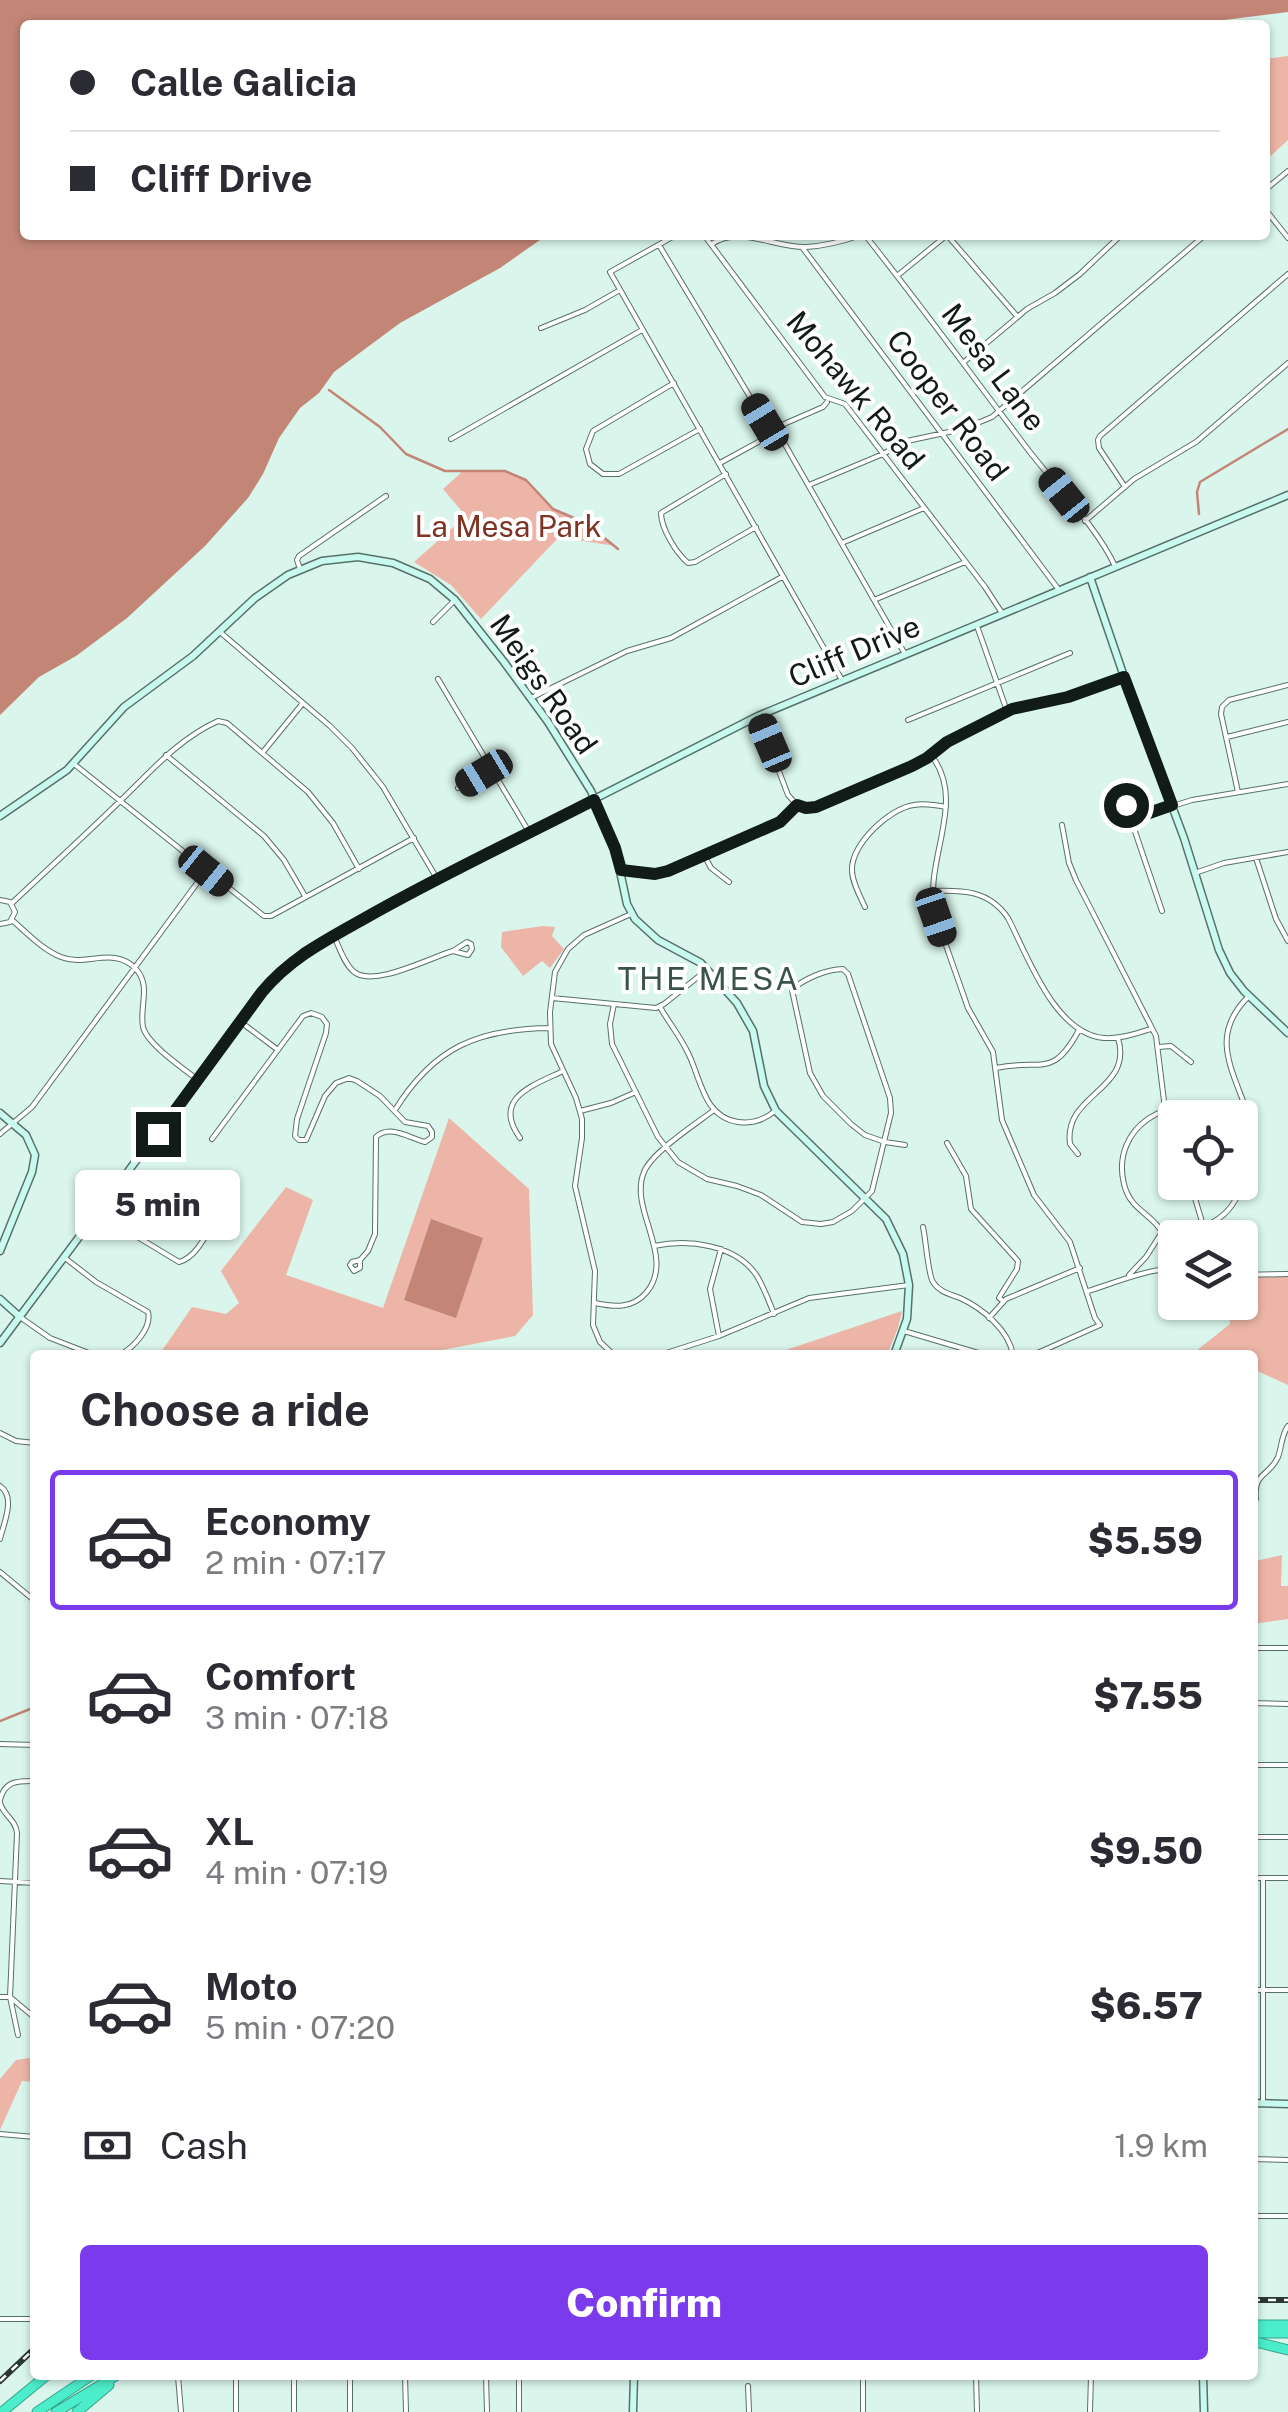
<!DOCTYPE html>
<meta charset="utf-8">
<style>
:root{--surface:#fff;--page:#f7f7f7;--text:#2b2b33;--muted:#7c7c81;--line:#e1e1e2;--accent:#7c3aed}
body{margin:0;font-family:"Public Sans",sans-serif;background:var(--page);color:var(--text);height:100vh;display:flex;flex-direction:column;font-size:38px;white-space:nowrap}
*{box-sizing:border-box;margin:0}
p{font-size:32px;color:var(--muted)}
.icon{flex:none;width:55px;height:55px;fill:none;stroke:currentColor;stroke-width:2;stroke-linecap:round;stroke-linejoin:round}
.map{position:relative;flex:1;overflow:hidden}
.sheet{position:absolute;left:30px;top:1350px;width:1228px;height:1030px;display:flex;flex-direction:column;background:var(--surface);border-radius:10px;box-shadow:0 2px 8px #0004}
.sheet>*{flex:none}
.banner{position:absolute;left:20px;top:20px;width:1250px;height:220px;border-radius:10px;box-shadow:0 2px 8px #0004;display:grid;align-content:center;height:220px;padding:0 50px;background:var(--surface)}
.fabs{position:absolute;left:1158px;top:1100px;display:grid;gap:20px}
.fabs a{display:grid;place-items:center;width:100px;height:100px;border-radius:10px;background:var(--surface);box-shadow:0 2px 8px #0004;font-size:50px}
.end{position:absolute;width:45px;height:45px;margin:-22px;border:12px solid #111b18;background:#fff;box-shadow:0 0 0 5px #fff}
.from{border-radius:50%}
.bubble{position:absolute;height:70px;border-radius:10px;background:var(--surface);box-shadow:0 2px 8px #0004;font-size:32px;font-weight:800;line-height:70px;text-align:center}
.car{position:absolute;width:30px;height:60px;margin:-30px -15px;border-radius:12px;box-shadow:0 0 8px 2px #0007;background:linear-gradient(#222 24%,#8ab4d8 0 40%,#222 0 76%,#8ab4d8 0 86%,#222 0)}
.banner b{display:flex;align-items:center;gap:35px;height:95px;font-size:38px}
.banner b+b{border-top:2px solid var(--line)}
.banner i{width:25px;height:25px;background:var(--text)}
ul{padding:0;list-style:none}
li{display:flex;align-items:center;gap:30px;height:140px;margin:0 20px 15px;padding:0 30px;border:5px solid transparent;border-radius:10px}
li div{flex:1}
li b{display:block;font-size:38px}
li em{font-style:normal;font-weight:800}
li.on{border-color:var(--accent)}
li>.icon{width:90px;height:90px;stroke-width:1.5}
h2{padding:0 50px;font-size:45px;line-height:120px}
.pay{display:flex;align-items:center;gap:25px;height:110px;padding:0 50px;font-size:38px}
.pay p{margin-inline-start:auto}
.primary-button{display:flex;gap:20px;margin-top:auto;padding:20px 50px}
.primary-button a{flex:1;height:115px;border-radius:10px;background:var(--accent);color:#fff;font-size:40px;font-weight:800;line-height:115px;text-align:center}
.map>svg:first-child{display:block}
.green{fill:#edb5a7}
.water{fill:#c28576}
.lines{fill:none;stroke-linecap:round;stroke-linejoin:round}
.stream{stroke:#c28576;stroke-width:2.5}
.street-casing{stroke:#577169;stroke-width:6}
.secondary-casing{stroke:#577169;stroke-width:9}
.highway-casing{stroke:#37a48c;stroke-width:11}
.street{stroke:#fff;stroke-width:4}
.secondary{stroke:#c9faef;stroke-width:6}
.highway{stroke:#4bedcb;stroke-width:9}
.rail-casing{stroke:#2b3733;stroke-width:6}
.rail{stroke:#fff;stroke-width:2.5;stroke-dasharray:8;stroke-linecap:butt}
.route{stroke:#111b18;stroke-width:12}
.labels{text-anchor:middle;dominant-baseline:central;stroke-width:8;stroke-linejoin:round;paint-order:stroke}
.street-label{font-size:30px;fill:#111b18;stroke:#fff}
.park-label{font-size:30px;fill:#7d3222;stroke:#fff}
.neighbourhood-label{font-size:32px;letter-spacing:2.5px;fill:#3a534c;stroke:#fff}
</style>
<div class="map">
<svg width="1288" height="2412" viewBox="0 0 1288 2412">
<rect width="100%" height="100%" fill="#d9f5ec"/>
<path class="green" d="M1288 56V140L1265 161V59Z
M463 471H505L526 480 553 509 586 523 615 546 559 537 481 619 451 585 414 562 466 516 443 489Z
M543 926 555 927 552 936 564 949 550 968 542 961 523 976 501 947 502 932Z
M449 1118 529 1189 533 1315 515 1336 416 1355H159L192 1307 226 1314 239 1303 221 1271 286 1187 313 1200 286 1275 383 1308Z
M1288 1274V1385L1253 1369 1252 1355H1191L1230 1324 1227 1303 1240 1302V1275Z
M902 1311 898 1328 889 1350 877 1355H771Z
M1282 1555 1281 1586H1288V1619L1253 1624V1558L1255 1561Z
M35 2057V2082L22 2081 0 2130V2079L16 2060Z"/>
<path class="water" d="M0 0H1288V12L1184 25H25V235H547L500 268 400 323 334 372 319 393 300 408 279 438 263 474 248 498 205 546 127 618 76 656 39 677 0 715Z
M431 1219 483 1238 456 1318 404 1300Z"/>
<g class="lines">
<path class="stream" d="M329 390 380 427 406 454 445 471H505L526 480 553 509 586 523 618 549
M1199 514 1197 492 1200 482 1288 429
M0 1721 35 1707"/>
<defs>
<path id="street" d="M1265 190 1288 171
M1265 209 1288 238
M676 235 610 272 842 680
M704 235 825 397 845 404 985 587 1002 613
M865 235C919 303 971 374 1023 443 1051 481 1096 525 1115 566
M947 235 1016 315
M1025 235 1027 237
M712 244C739 225 775 248 806 247 825 246 844 241 861 235
M659 245 765 422 783 441 905 654
M802 247 1059 590
M897 276 947 235
M541 328 585 310 620 290
M964 362 1027 309 1055 293 1080 274 1121 235
M674 383 593 431 586 449 590 464 603 474H619L700 429
M451 439 642 330
M720 463 771 435 784 424 823 407 827 402
M726 474 661 513C661 528 676 553 688 563L695 562 756 527
M809 485 883 454 907 441 963 429 992 417 1205 235
M1125 487 1099 448 1098 440 1100 436 1288 274
M1085 521 1134 479 1196 442 1288 363
M842 543 924 508
M300 569 297 560 299 556 386 496
M874 600 965 562
M433 622 455 600
M977 626 1007 711
M220 632 330 726 352 748 383 787 436 877
M438 679 529 832
M531 698 627 651 671 638 782 577
M758 716 788 795 797 805
M908 720 1070 653
M1227 737 1288 722
M263 752 303 703
M166 755 264 836 284 860 305 896
M931 755C969 803 921 862 936 917L968 1008 993 1052 1002 1120 1034 1195 1070 1242 1095 1318 1100 1325 1033 1355
M74 764 264 916H271L414 838
M458 788 490 770
M1238 792 1221 714 1222 707 1229 700 1288 685
M797 805 806 808 816 807 913 766 927 758 947 742 1012 709 1067 697 1125 677
M1126 805 1162 911
M1132 819 1192 800 1288 784
M1062 825 1069 863 1076 880 1156 1036 1165 1109 1175 1137
M704 855 711 868 729 882
M1256 858 1276 919 1288 941
M621 871 655 873 668 871 780 822 797 805
M1195 873 1224 863 1288 852
M932 891C963 890 989 890 1008 918 1028 957 1055 1034 1104 1038 1120 1039 1135 1034 1151 1029
M0 900 10 902 15 912 10 922 0 924
M11 904C46 871 81 839 115 806 148 775 176 740 218 721L227 723 308 792 333 823 359 869
M865 907C860 896 852 882 852 870 851 844 890 808 914 805 924 803 936 805 946 807
M12 920C27 933 43 950 61 957 86 967 113 946 135 968 152 985 139 1007 143 1027 147 1044 184 1069 198 1080
M334 936C339 947 344 963 353 971 372 989 431 957 453 951
M467 942 471 944 472 949 468 955 453 951Z
M552 998 656 1008 664 1004 708 969
M614 1004 610 1024 612 1044 658 1137 678 1162 707 1179 737 1186 761 1195 802 1222 821 1224 833 1222 852 1211 872 1191 891 1113 890 1098 848 974 843 969C827 969 803 979 792 990L810 1073 823 1096 851 1124 865 1135 885 1142 905 1145
M660 1007C669 1023 681 1037 689 1055 701 1080 704 1117 738 1122 752 1124 764 1120 775 1111
M242 1023 278 1050
M1158 1047 1171 1046 1191 1062
M996 1068C1042 1058 1052 1080 1079 1030
M395 1110C434 1047 478 1029 549 1028
M580 1111 611 1103 636 1092
M1240 1131 1247 1124 1248 1115C1233 1069 1208 1036 1249 996
M0 1134 32 1107 206 871
M520 1138C491 1098 534 1085 563 1071
M212 1139 303 1016 311 1013 322 1017 327 1024 326 1033 297 1119 295 1136 299 1140H306L325 1096 336 1083 349 1078 357 1081 380 1096 405 1122 428 1126 432 1132V1137L425 1142C409 1138 390 1124 376 1137L375 1234 368 1251 360 1260 352 1262 350 1265 354 1271 360 1268V1260
M947 1143 966 1176 971 1209 1018 1261 1017 1269 1000 1296 999 1298 1003 1301
M1078 1154 1070 1144C1063 1093 1134 1091 1118 1038
M1175 1154 1170 1159 1168 1167 1175 1180
M1192 1182 1191 1185 1203 1225
M100 1210 131 1233 179 1262C195 1258 205 1237 213 1224L210 1221
M923 1227C926 1240 928 1275 933 1282 939 1292 950 1294 960 1298 982 1308 1009 1330 1013 1355
M1162 1232C1151 1213 1130 1210 1124 1184 1110 1128 1171 1088 1219 1118
M1162 1232C1175 1227 1188 1231 1201 1227 1237 1216 1252 1177 1240 1143
M654 1246C688 1239 736 1244 757 1276 764 1288 769 1301 774 1314
M65 1258 96 1282 148 1312C152 1328 134 1347 120 1355
M1129 1275 1146 1257 1162 1232
M1240 1275 1288 1274
M1088 1291C1117 1282 1144 1270 1175 1268
M595 1303C614 1307 632 1309 646 1293 677 1257 628 1210 644 1172 652 1152 696 1124 714 1110
M20 1317 50 1338 94 1355
M989 1318 1006 1299 1080 1268
M904 1331 985 1355
M719 1336 710 1289 721 1249
M614 1355 600 1342 593 1325 595 1271 575 1186 582 1138V1119L576 1098 551 1044 550 1012 555 972 568 949 584 935 631 914
M660 1355 719 1336 809 1298 909 1285
M0 1433 16 1441 35 1443
M0 1486C16 1497 4 1522 0 1539
M1256 1499C1253 1472 1269 1477 1278 1457 1282 1446 1281 1436 1288 1426
M0 1572 35 1601
M1252 1648H1288
M1252 1703 1288 1704
M0 1744 35 1745
M1252 1765H1288
M0 1800C5 1780 18 1781 35 1781
M0 1802C2 1815 16 1819 17 1833L10 1997 18 2035
M1252 1837H1288
M1252 1878H1288
M0 1881 35 1883
M1252 1990H1288
M0 1997H10L35 2018
M1263 2103V1878
M0 2134 35 2137
M1252 2159 1288 2160
M1252 2216H1288
M0 2319H35
M236 2375V2412
M405 2375 406 2412
M486 2375 487 2412
M976 2375 977 2412
M178 2376 181 2412
M748 2386 749 2412
M294 2412V2375
M350 2412V2375
M519 2412V2376
M863 2412V2375
M1090 2412 1091 2375"/>
<path id="secondary" d="M1090 577 1131 697 1184 838 1219 950 1230 973 1244 991 1288 1033
M0 816 67 770 124 707 193 656 255 598 288 575 322 561 358 557 393 563 430 579 455 600 504 662 548 722 591 791 615 848 627 904 635 919 658 940 701 963 737 1003 753 1031 764 1086 776 1111 886 1219 903 1254 909 1285 907 1319 894 1355
M0 1113 26 1135 35 1155 32 1172 0 1251
M0 1299 20 1317
M0 1343 262 992 281 971 304 952 413 891 758 716 1288 495
M1252 2103 1288 2104
M1203 2375 1204 2412
M633 2412 634 2375"/>
<path id="highway" d="M1252 2325H1288
M1252 2333H1288
M1252 2341 1288 2350
M2 2412 47 2375
M37 2412 92 2375
M56 2412 117 2375
M77 2412 109 2385"/>
</defs>
<use href="#street" class="street-casing"/>
<use href="#secondary" class="secondary-casing"/>
<use href="#highway" class="highway-casing"/>
<use href="#street" class="street"/>
<use href="#secondary" class="secondary"/>
<use href="#highway" class="highway"/>
<defs>
<path id="rail" d="M1252 2300H1288
M0 2381 35 2348"/>
</defs>
<use href="#rail" class="rail-casing"/>
<use href="#rail" class="rail"/>
</g>
<g class="lines">
<path class="route" d="M158 1134 262 992C291 957 328 939 367 917 441 875 518 839 594 800L615 848 621 870 655 874 668 871 780 822 797 805 806 808 816 807 912 766 927 758 947 742 1012 709 1068 697 1124 677 1172 805 1132 819 1126 805"/>
</g>
<g class="labels">
<g class="street-label">
<text transform="translate(994 367) rotate(53)">Mesa Lane</text>
<text transform="translate(856 390) rotate(50)">Mohawk Road</text>
<text transform="translate(948 405) rotate(53)">Cooper Road</text>
<text transform="translate(854 651) rotate(-23)">Cliff Drive</text>
<text transform="translate(544 684) rotate(55)">Meigs Road</text>
</g>
<g class="park-label">
<text x="508" y="526">La Mesa Park</text>
</g>
<g class="neighbourhood-label">
<text x="709" y="978">THE MESA</text>
</g>
</g>
</svg>
<div class="fabs">
<a><svg class="icon" aria-label="locate" viewBox="0 0 24 24"><circle cx="12" cy="12" r="6"/><path d="M12 2v4M12 18v4M2 12h4M18 12h4"/></svg></a>
<a><svg class="icon" aria-label="layers" viewBox="0 0 24 24"><path d="M12 4l9 5-9 5-9-5zM3 14l9 5 9-5"/></svg></a>
</div>
<i class="end from" style="left:1126px;top:805px"></i>
<i class="end" style="left:158px;top:1134px"></i>
<div class="bubble" style="left:75px;top:1170px;width:165px">5 min</div>
<i class="car" style="left:765px;top:422px;rotate:329deg"></i>
<i class="car" style="left:1064px;top:495px;rotate:321deg"></i>
<i class="car" style="left:770px;top:743px;rotate:337deg"></i>
<i class="car" style="left:484px;top:773px;rotate:239deg"></i>
<i class="car" style="left:206px;top:871px;rotate:129deg"></i>
<i class="car" style="left:936px;top:917px;rotate:161deg"></i>
<div class="banner">
<b><i class="from"></i>Calle Galicia</b>
<b><i></i>Cliff Drive</b>
</div>
<section class="sheet">
<h2>Choose a ride</h2>
<ul>
<li class="on"><svg class="icon" aria-label="car" viewBox="0 0 24 24"><path d="M5 17H2v-5l4-1 3-4h7l3 4 3 1v5h-3M9 17h6M6 11h13"/><circle cx="7" cy="17" r="2"/><circle cx="17" cy="17" r="2"/></svg><div><b>Economy</b><p>2 min · 07:17</p></div><em>$5.59</em></li>
<li><svg class="icon" aria-label="car" viewBox="0 0 24 24"><path d="M5 17H2v-5l4-1 3-4h7l3 4 3 1v5h-3M9 17h6M6 11h13"/><circle cx="7" cy="17" r="2"/><circle cx="17" cy="17" r="2"/></svg><div><b>Comfort</b><p>3 min · 07:18</p></div><em>$7.55</em></li>
<li><svg class="icon" aria-label="car" viewBox="0 0 24 24"><path d="M5 17H2v-5l4-1 3-4h7l3 4 3 1v5h-3M9 17h6M6 11h13"/><circle cx="7" cy="17" r="2"/><circle cx="17" cy="17" r="2"/></svg><div><b>XL</b><p>4 min · 07:19</p></div><em>$9.50</em></li>
<li><svg class="icon" aria-label="car" viewBox="0 0 24 24"><path d="M5 17H2v-5l4-1 3-4h7l3 4 3 1v5h-3M9 17h6M6 11h13"/><circle cx="7" cy="17" r="2"/><circle cx="17" cy="17" r="2"/></svg><div><b>Moto</b><p>5 min · 07:20</p></div><em>$6.57</em></li>
</ul>
<div class="pay"><svg class="icon" aria-label="cash" viewBox="0 0 24 24"><path d="M3 7h18v10H3z"/><circle cx="12" cy="12" r="2"/></svg>Cash<p>1.9 km</p></div>
<div class="primary-button"><a>Confirm</a></div>
</section>
</div>
